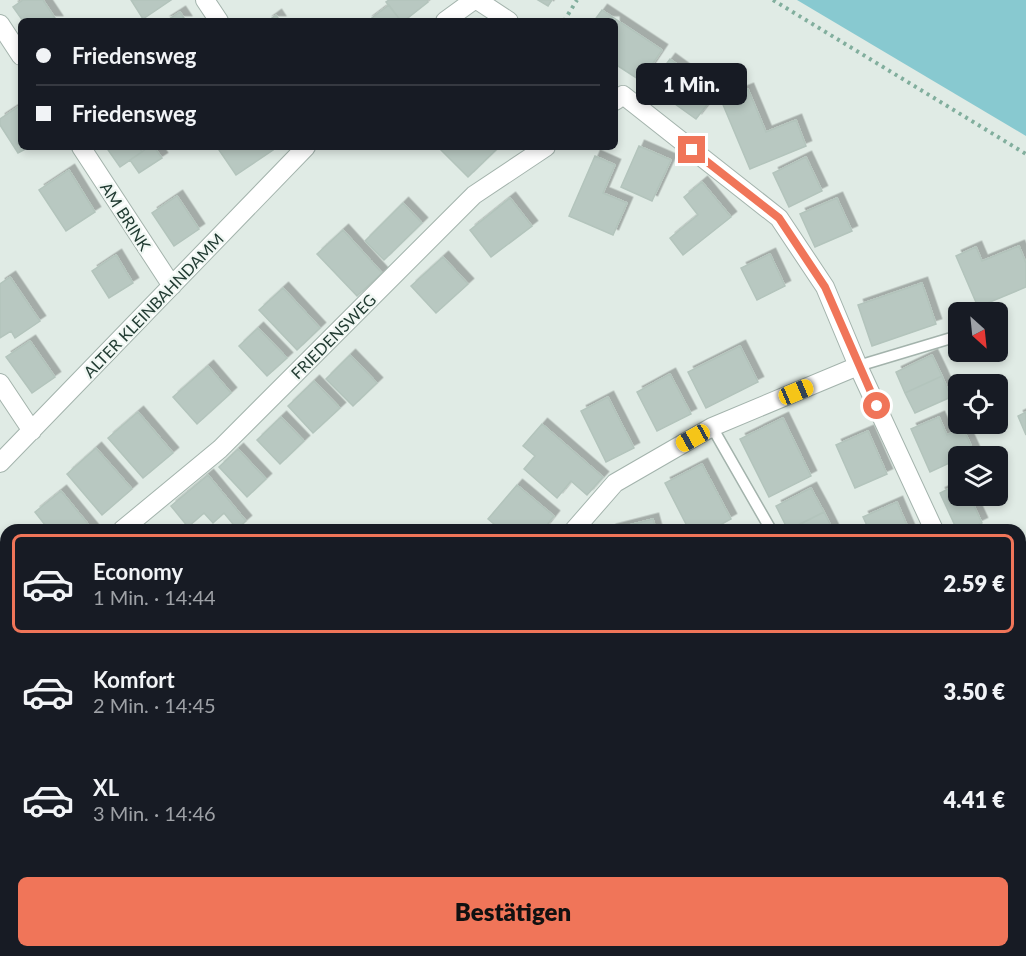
<!DOCTYPE html>
<html lang="de">
<meta charset="utf-8">
<style>
:root{--surface:#171b24;--page:#20242c;--text:#f1f3f6;--muted:#9ea1a6;--line:#363941;--accent:#f07559}
body{margin:0;font-family:Lato,sans-serif;background:var(--page);color:var(--text);height:100vh;display:flex;flex-direction:column;font-size:22px;white-space:nowrap}
*{box-sizing:border-box;margin:0}
p{font-size:20px;color:var(--muted)}
.icon{flex:none;width:33px;height:33px;fill:none;stroke:currentColor;stroke-width:2;stroke-linecap:round;stroke-linejoin:round}
.map{position:relative;flex:1;overflow:hidden}
.details{position:absolute;left:0px;top:524px;width:1026px;height:434px;display:flex;flex-direction:column;background:var(--surface);border-radius:18px 18px 0 0;box-shadow:0 3px 9px #0003}
.details>*{flex:none}
.hud{position:absolute;left:18px;top:18px;width:600px;height:132px;border-radius:9px;box-shadow:0 3px 9px #0003;display:grid;align-content:center;height:132px;padding:0 18px;background:var(--surface)}
.needle{width:39px;rotate:153deg}
.tools{position:absolute;left:948px;top:302px;display:grid;gap:12px}
.tools a{display:grid;place-items:center;width:60px;height:60px;border-radius:9px;background:var(--surface);box-shadow:0 3px 9px #0003;font-size:30px}
.end{position:absolute;width:27px;height:27px;margin:-14px;border:8px solid #f07559;background:#fff;box-shadow:0 0 0 3px #fff}
.from{border-radius:50%}
.bubble{position:absolute;height:42px;border-radius:9px;background:var(--surface);box-shadow:0 3px 9px #0003;font-size:20px;font-weight:800;line-height:42px;text-align:center}
.car{position:absolute;width:18px;height:36px;margin:-18px -9px;border-radius:8px;box-shadow:0 0 4px 2px #0007;background:linear-gradient(#f5c518 24%,#345 0 40%,#f5c518 0 76%,#345 0 86%,#f5c518 0)}
.hud b{display:flex;align-items:center;gap:21px;height:57px;font-size:22px}
.hud b+b{border-top:2px solid var(--line)}
.hud i{width:15px;height:15px;background:var(--text)}
ul{padding:10px 0 0;list-style:none}
li{display:flex;align-items:center;gap:18px;height:99px;margin:0 12px 9px;padding:0 6px;border:3px solid transparent;border-radius:9px}
li div{flex:1}
li b{display:block;font-size:22px}
li em{font-style:normal;font-weight:800}
li.selected{border-color:var(--accent)}
li>.icon{width:54px;height:54px;stroke-width:1.5}
.action{display:flex;gap:12px;margin-top:auto;padding:12px 18px}
.action a{flex:1;height:69px;border-radius:9px;background:var(--accent);color:#111;font-size:24px;font-weight:800;line-height:69px;text-align:center}
.map>svg:first-child{display:block}
.water{fill:#88c9d0}
.building{fill:#b8c8c1;stroke:#b3c4bc;stroke-width:1.5;filter:url(#shadow)}
.lines{fill:none;stroke-linecap:round;stroke-linejoin:round}
.lane-casing{stroke:#a3b3ac;stroke-width:13}
.street-casing{stroke:#a3b3ac;stroke-width:20}
.secondary-casing{stroke:#9fb6ad;stroke-width:20}
.path{stroke:#81ae9d;stroke-width:4;stroke-dasharray:3 4.5;stroke-linecap:butt}
.lane{stroke:#fff;stroke-width:10}
.street{stroke:#fff;stroke-width:18}
.secondary{stroke:#fff;stroke-width:18}
.route{stroke:#f07559;stroke-width:8}
.labels{text-anchor:middle;dominant-baseline:central;stroke-width:4.5;stroke-linejoin:round;paint-order:stroke}
.street-label{font-size:16px;fill:#213b32;stroke:#f0f7f3}
</style>
<div class="map">
<svg width="1026" height="956" viewBox="0 0 1026 956">
<defs>
<filter id="shadow"><feDropShadow dx="5.5" dy="-5.5" stdDeviation="0" flood-color="#0004"/></filter>
</defs>
<rect width="100%" height="100%" fill="#e0ebe5"/>
<path class="water" d="M797 0H1026V136Z"/>
<path class="building" d="M23 0H43L57 21H23L13 7Z
M131 0H171L143 19Z
M389 0H427L428 2 404 21H401L386 2Z
M538 0H552L548 6Z
M389 5 401 21H368Z
M602 10 662 50 641 81 615 64V21H594Z
M180 12 186 21H166Z
M276 15 280 21H268Z
M670 59 716 93 696 119 650 86Z
M748 89 766 132 796 120 806 146 750 169 721 100Z
M21 105V147H29L18 153 0 125V119Z
M639 146 671 160 652 201 621 187Z
M106 147H139L142 152 120 167Z
M149 147H154L162 158 139 173 130 160Z
M217 147H271L273 150 236 175Z
M438 147H499L468 177Z
M595 156 615 165 603 193 627 203 613 235 569 216Z
M806 157 822 191 789 207 773 173Z
M69 170 95 212 66 231 39 190Z
M702 182 731 217 683 255 670 238 698 215 684 197Z
M177 196 199 229 174 246 152 213Z
M510 198 532 226 491 257 470 230Z
M837 198 852 231 815 247 800 214Z
M403 203 422 223 384 260 365 241Z
M343 230 382 273 357 296 317 254Z
M1019 246 1026 263V287L978 307 956 256 976 247 982 261Z
M770 254 785 286 757 300 741 268Z
M116 255 133 283 109 298 92 271Z
M443 257 468 284 436 313 411 286Z
M10 277 40 321 15 338 11 331 0 338V284Z
M922 283 936 324 872 346 858 305Z
M283 288 320 328 297 350 259 310Z
M258 328 287 358 267 376 239 346Z
M30 341 55 377 32 393 6 357Z
M740 346 758 382 706 408 688 372Z
M350 355 377 383 353 406 326 379Z
M932 355 942 376 905 393 896 372Z
M208 366 231 393 197 424 173 397Z
M670 374 691 414 657 431 637 392Z
M942 376 951 397 915 413 905 393Z
M314 381 340 408 313 433 288 406Z
M608 397 634 448 606 462 581 411Z
M138 412 173 453 143 478 108 438Z
M1026 412V435L1018 416Z
M281 417 304 441 280 464 257 440Z
M939 417 947 435 963 428 974 452 966 456H958V459L930 472 911 429Z
M783 418 811 476 769 497 740 439Z
M542 424 603 477 587 495 571 481 557 498 524 469 535 456 523 446Z
M868 431 887 474 855 488 836 445Z
M96 448 132 489 102 515 67 474Z
M238 449 266 479 247 497 219 467Z
M702 464 731 519 711 530H689L665 483Z
M208 475 246 521 237 529 224 513 213 523 204 513 188 527 171 506Z
M958 484V495H969L982 523 967 530H957L940 493Z
M517 485 554 516 543 530H501L488 519Z
M811 488 824 512 788 530 776 506Z
M61 491 93 530H49L35 512Z
M897 502 909 530H869L863 517Z
M824 512 833 530H789Z
M653 519 656 530H610Z
M1021 607 1026 625V680L1020 676Z
M6 642V671L0 676V647Z
M1020 756H1026V804H1020Z
M6 757V803L0 800 6 787 0 784V770Z
M3 878 6 880V917L0 927V884Z
M807 951H851L852 956H808Z
M893 951H932V955L927 956H894Z"/>
<g class="lines">
<defs>
<path id="lane" d="M858 366 958 336
M712 427 771 530"/>
<path id="street" d="M205 0 219 21
M477 0 509 21
M445 21 474 0
M0 24 21 56
M615 101 623 95 779 218 825 287 858 366 934 530
M81 147 172 286
M0 383 32 431
M0 463 306 147
M122 530 220 449 474 195 546 147
M574 530 615 483 712 427 858 366
M0 631 6 626
M1020 718 1026 731
M869 951 870 956
M431 956 432 951"/>
<path id="secondary" d="M0 712 6 716
M1020 732 1026 731"/>
</defs>
<use href="#lane" class="lane-casing"/>
<use href="#street" class="street-casing"/>
<use href="#secondary" class="secondary-casing"/>
<path class="path" d="M773 0 1026 154
M564 21 577 0"/>
<use href="#lane" class="lane"/>
<use href="#street" class="street"/>
<use href="#secondary" class="secondary"/>
</g>
<g class="lines">
<path class="route" d="M692 150 779 218 825 287 877 406"/>
</g>
<g class="labels">
<g class="street-label">
<text transform="translate(126 216) rotate(57)">AM BRINK</text>
<text transform="translate(153 305) rotate(-46)">ALTER KLEINBAHNDAMM</text>
<text transform="translate(333 336) rotate(-45)">FRIEDENSWEG</text>
</g>
</g>
</svg>
<div class="tools">
<a><svg class="needle" viewBox="-14 -14 28 28"><path d="M0-13l5 13h-10z" fill="#e53935"/><path d="M0 13l5-13h-10z" fill="#9ea1a6"/></svg></a>
<a><svg class="icon" aria-label="locate" viewBox="0 0 24 24"><circle cx="12" cy="12" r="6"/><path d="M12 2v4M12 18v4M2 12h4M18 12h4"/></svg></a>
<a><svg class="icon" aria-label="layers" viewBox="0 0 24 24"><path d="M12 4l9 5-9 5-9-5zM3 14l9 5 9-5"/></svg></a>
</div>
<i class="end from" style="left:877px;top:406px"></i>
<i class="end" style="left:692px;top:150px"></i>
<div class="bubble" style="left:636px;top:63px;width:111px">1 Min.</div>
<i class="car" style="left:796px;top:392px;rotate:67deg"></i>
<i class="car" style="left:693px;top:438px;rotate:241deg"></i>
<div class="hud">
<b><i class="from"></i>Friedensweg</b>
<b><i></i>Friedensweg</b>
</div>
<section class="details">
<ul>
<li class="selected"><svg class="icon" aria-label="car" viewBox="0 0 24 24"><path d="M5 17H2v-5l4-1 3-4h7l3 4 3 1v5h-3M9 17h6M6 11h13"/><circle cx="7" cy="17" r="2"/><circle cx="17" cy="17" r="2"/></svg><div><b>Economy</b><p>1 Min. · 14:44</p></div><em>2.59 €</em></li>
<li><svg class="icon" aria-label="car" viewBox="0 0 24 24"><path d="M5 17H2v-5l4-1 3-4h7l3 4 3 1v5h-3M9 17h6M6 11h13"/><circle cx="7" cy="17" r="2"/><circle cx="17" cy="17" r="2"/></svg><div><b>Komfort</b><p>2 Min. · 14:45</p></div><em>3.50 €</em></li>
<li><svg class="icon" aria-label="car" viewBox="0 0 24 24"><path d="M5 17H2v-5l4-1 3-4h7l3 4 3 1v5h-3M9 17h6M6 11h13"/><circle cx="7" cy="17" r="2"/><circle cx="17" cy="17" r="2"/></svg><div><b>XL</b><p>3 Min. · 14:46</p></div><em>4.41 €</em></li>
</ul>
<div class="action"><a>Bestätigen</a></div>
</section>
</div>
